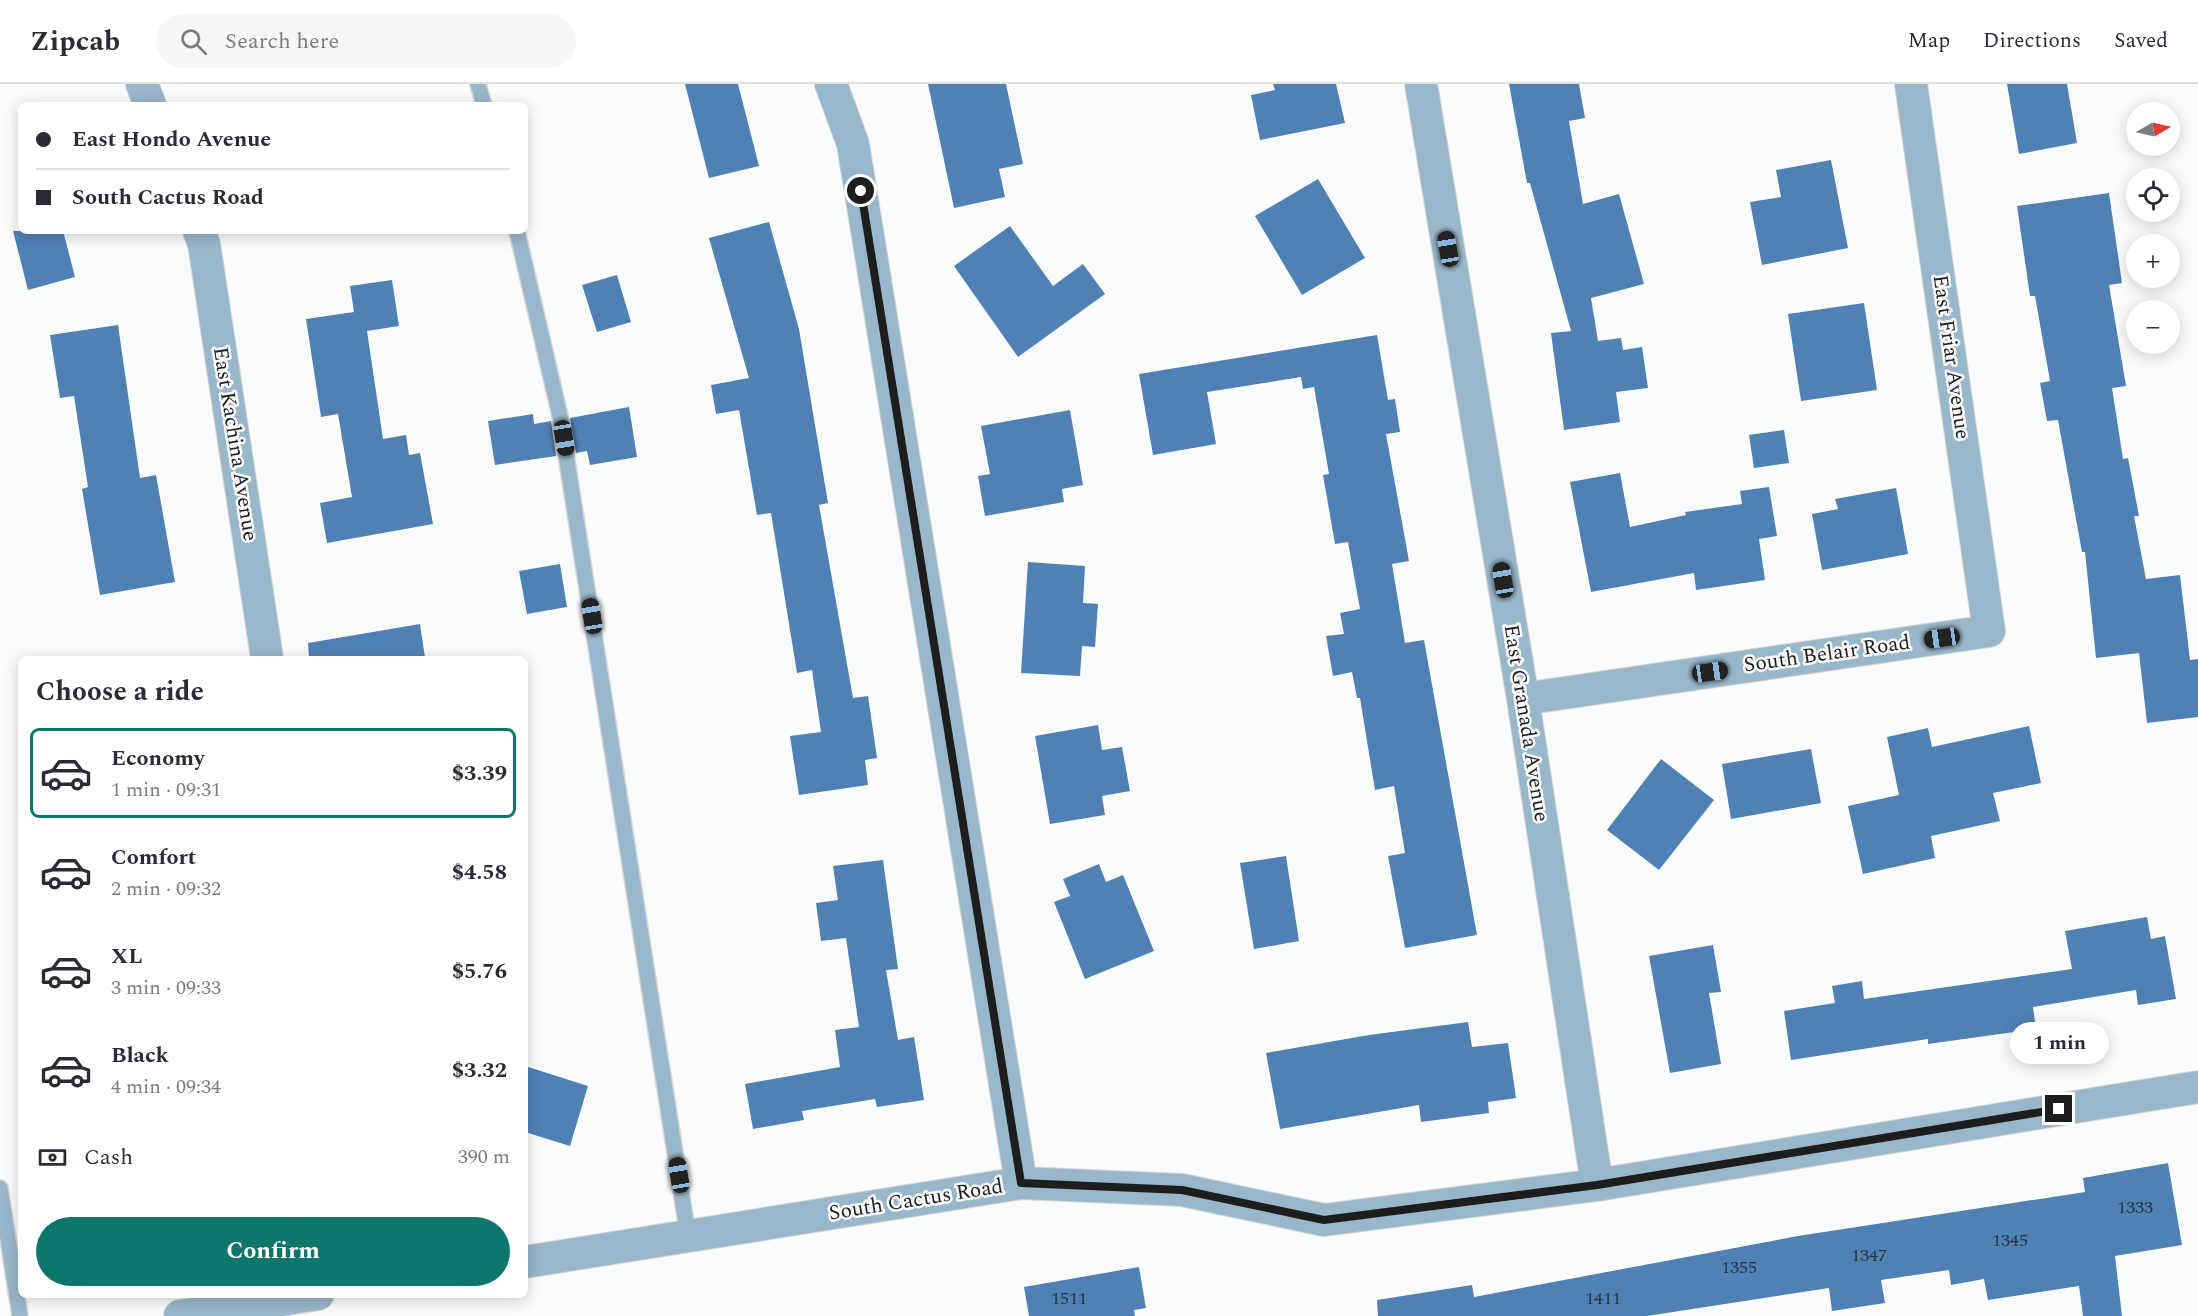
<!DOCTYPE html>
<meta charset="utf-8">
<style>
:root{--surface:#fff;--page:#f7f7f7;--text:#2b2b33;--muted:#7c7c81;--line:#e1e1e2;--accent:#0f766e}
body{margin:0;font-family:Spectral,serif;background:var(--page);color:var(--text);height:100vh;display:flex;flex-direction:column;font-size:22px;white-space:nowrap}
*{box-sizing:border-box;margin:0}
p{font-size:20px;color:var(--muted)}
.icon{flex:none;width:33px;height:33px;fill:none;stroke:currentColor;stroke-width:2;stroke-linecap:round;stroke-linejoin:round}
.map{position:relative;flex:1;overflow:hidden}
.drawer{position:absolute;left:18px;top:572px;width:510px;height:642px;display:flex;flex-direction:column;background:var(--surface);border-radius:9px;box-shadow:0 3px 15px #0003}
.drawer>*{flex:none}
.top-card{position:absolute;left:18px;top:18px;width:510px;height:132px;border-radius:9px;box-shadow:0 3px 15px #0003;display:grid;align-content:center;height:132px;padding:0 18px;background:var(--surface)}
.needle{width:39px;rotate:81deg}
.controls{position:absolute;left:2126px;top:18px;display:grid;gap:12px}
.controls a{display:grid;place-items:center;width:54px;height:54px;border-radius:50%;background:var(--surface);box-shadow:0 3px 15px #0003;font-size:30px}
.end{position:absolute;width:27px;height:27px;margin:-14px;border:8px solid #1d1d1d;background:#fff;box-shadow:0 0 0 3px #fff}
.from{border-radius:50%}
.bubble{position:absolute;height:42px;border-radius:21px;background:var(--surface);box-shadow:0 3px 15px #0003;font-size:20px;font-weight:700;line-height:42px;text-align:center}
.car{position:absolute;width:18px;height:36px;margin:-18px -9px;border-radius:8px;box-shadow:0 0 4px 2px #0007;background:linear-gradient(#222 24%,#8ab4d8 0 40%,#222 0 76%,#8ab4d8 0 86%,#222 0)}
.top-card b{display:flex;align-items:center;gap:21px;height:57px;font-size:22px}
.top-card b+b{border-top:2px solid var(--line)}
.top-card i{width:15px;height:15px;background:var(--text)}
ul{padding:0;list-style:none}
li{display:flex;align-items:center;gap:18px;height:90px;margin:0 12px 9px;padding:0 6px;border:3px solid transparent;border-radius:9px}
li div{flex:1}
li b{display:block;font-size:22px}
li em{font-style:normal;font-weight:700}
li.selected{border-color:var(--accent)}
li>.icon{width:54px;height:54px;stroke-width:1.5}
h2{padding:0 18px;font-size:27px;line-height:72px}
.pay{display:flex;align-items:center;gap:15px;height:66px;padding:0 18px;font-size:22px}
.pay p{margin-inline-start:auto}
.cta{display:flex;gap:12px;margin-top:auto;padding:12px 18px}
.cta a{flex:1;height:69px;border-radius:36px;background:var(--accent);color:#fff;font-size:24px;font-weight:700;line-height:69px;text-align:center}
header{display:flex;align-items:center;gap:36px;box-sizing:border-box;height:84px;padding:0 30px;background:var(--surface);border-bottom:2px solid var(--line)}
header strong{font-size:28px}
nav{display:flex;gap:33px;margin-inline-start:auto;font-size:21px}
.search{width:420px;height:54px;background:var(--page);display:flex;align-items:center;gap:15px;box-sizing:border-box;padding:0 21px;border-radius:33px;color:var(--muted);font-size:22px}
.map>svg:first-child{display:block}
.building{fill:#5081b4}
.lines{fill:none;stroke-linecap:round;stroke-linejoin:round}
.service-casing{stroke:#d7d7d8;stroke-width:18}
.minor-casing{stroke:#d7d7d8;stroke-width:34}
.service{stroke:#99b7ca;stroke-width:15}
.minor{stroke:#99b7ca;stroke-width:32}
.route{stroke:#1d1d1d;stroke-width:8}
.labels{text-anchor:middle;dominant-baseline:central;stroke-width:5;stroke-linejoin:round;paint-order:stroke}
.number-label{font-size:18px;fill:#2a3643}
.street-label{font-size:21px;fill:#1d1d1d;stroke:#fafbfc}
</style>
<header>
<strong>Zipcab</strong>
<div class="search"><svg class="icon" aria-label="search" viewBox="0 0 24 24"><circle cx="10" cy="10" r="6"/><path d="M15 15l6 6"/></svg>Search here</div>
<nav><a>Map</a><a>Directions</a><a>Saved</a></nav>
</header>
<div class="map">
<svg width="2198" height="1232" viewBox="0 0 2198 1232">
<rect width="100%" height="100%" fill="#fafbfc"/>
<path class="building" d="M685 0H738L759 82 709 94Z
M928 0H1006L1023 80 999 85 1005 113 954 124Z
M1273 0H1336L1345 39 1260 56 1251 11 1275 6Z
M1509 0H1579L1585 34 1569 37 1583 120 1619 110 1644 200 1591 214 1598 257 1621 254 1623 266 1642 263 1648 304 1616 308 1620 338 1564 346 1551 249 1571 247 1530 99H1527Z
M2007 0H2067L2077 59 2019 70Z
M1831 76 1848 164 1762 181 1750 118 1781 113 1776 86Z
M1318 95 1365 174 1302 211 1255 132Z
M2109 109 2122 199 2109 201 2126 302 2112 304 2123 375 2128 374 2139 432H2134L2146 495 2180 491 2190 576 2198 575V633L2147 639 2139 569 2096 574 2085 468H2082L2058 336 2047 337 2040 299 2050 297 2035 212H2030L2017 122Z
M769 138 799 245 828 419 819 421 853 614 868 612 877 674 865 676 868 701 799 711 790 652 821 648 812 586 797 589 771 429 757 431 739 326 716 330 711 301 749 294 709 154Z
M1010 142 1053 202 1083 180 1105 210 1018 273 954 182Z
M13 147H63L75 193 28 206Z
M617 191 631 238 597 248 582 201Z
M392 196 399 242 367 247 383 355 406 351 409 371 420 369 433 440 327 459 320 419 352 413 338 330 321 333 306 235 354 228 350 202Z
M1864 219 1877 306 1801 317 1788 230Z
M118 241 140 394 156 391 175 498 100 511 82 405 88 403 74 312 60 314 50 251Z
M1377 251 1388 316 1395 315 1400 348 1386 350 1409 477 1392 480 1405 559 1424 556 1477 851 1405 864 1388 772 1405 769 1394 702 1375 706 1360 614H1357L1352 588 1333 592 1326 552 1344 550 1340 529 1360 525 1348 458 1335 460 1323 391 1329 390 1314 303 1303 305 1301 293 1207 308 1216 360 1153 371 1139 290Z
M629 323 637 373 590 381 587 367 576 369 570 334Z
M1070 326 1083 401 1062 405 1064 418 985 432 978 392 990 390 981 342Z
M533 330 534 340 551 337 556 372 495 381 488 337Z
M1784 346 1789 379 1754 384 1749 351Z
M1620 389 1630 443 1686 431 1685 428 1742 420 1740 407 1769 403 1777 452 1759 455 1765 496 1696 506 1694 489 1591 508 1570 398Z
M1896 404 1908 470 1822 486 1812 430 1838 425 1835 415Z
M1028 478 1085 482 1083 519 1098 520 1095 563 1082 562 1080 592 1021 589Z
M560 480 567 523 527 530 519 487Z
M420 540 425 574H309L308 559Z
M1098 641 1102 666 1122 663 1130 707 1102 712 1105 731 1050 740 1035 652Z
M2029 642 2041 699 1993 709 2000 737 1931 752 1935 774 1863 790 1848 722 1899 711 1887 653 1928 644 1932 663Z
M1811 665 1821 719 1731 735 1722 680Z
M1661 675 1714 716 1659 786 1607 746Z
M1286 772 1299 857 1254 865 1240 779Z
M883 776 898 885 886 886 898 956 914 953 924 1016 877 1023 875 1015 802 1027 804 1036 753 1045 745 1000 840 983 835 946 859 943 846 854 821 857 816 819 838 816 833 782Z
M1099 780 1106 798 1123 791 1154 867 1085 895 1054 818 1070 812 1063 795Z
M2147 833 2151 855 2165 852 2176 915 2138 921 2136 906 2033 923 2036 945 1928 960V955L1791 976 1784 927 1835 919 1832 902 1862 897 1864 915 2072 885 2065 847Z
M1713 861 1721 908 1709 909 1721 980 1670 989 1649 872Z
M1468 938 1472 963 1508 959 1516 1014 1488 1018 1489 1029 1421 1038 1419 1021 1280 1045 1266 969 1369 951Z
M525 982 588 1002 570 1062 525 1048Z
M2168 1079 2182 1161 2115 1172 2122 1232H2083L2079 1202 1988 1216 1984 1195 1951 1201 1949 1186 1881 1196 1885 1219 1832 1227 1829 1204 1647 1232H1378L1377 1216 1472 1201 1474 1213 1798 1152 2085 1108 2083 1094Z
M1139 1183 1146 1224 1134 1226 1135 1232H1029L1024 1203Z"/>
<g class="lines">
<defs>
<path id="service" d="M478 0 484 21
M517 147 560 332 688 1152
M0 1104 20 1232"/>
<path id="minor" d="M142 0 150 21
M831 0 853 60 1021 1099
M1421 0 1523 615 1597 1101
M199 147 204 160 267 574
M1523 615 1989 547 1911 0
M525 1178 1021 1099 1182 1106 1324 1136 1597 1101 2198 1003
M180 1232 318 1210"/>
</defs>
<use href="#service" class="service-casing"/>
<use href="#minor" class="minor-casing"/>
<use href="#service" class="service"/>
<use href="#minor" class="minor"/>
</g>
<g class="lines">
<path class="route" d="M861 107 1021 1099 1182 1106 1324 1136 1597 1101 2059 1025"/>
</g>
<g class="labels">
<g class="number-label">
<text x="2135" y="1123">1333</text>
<text x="2010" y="1156">1345</text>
<text x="1869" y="1171">1347</text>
<text x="1739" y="1183">1355</text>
<text x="1069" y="1214">1511</text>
<text x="1603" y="1214">1411</text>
</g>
<g class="street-label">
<text transform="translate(1951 273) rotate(82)">East Friar Avenue</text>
<text transform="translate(235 360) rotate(81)">East Kachina Avenue</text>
<text transform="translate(1827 570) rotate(-8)">South Belair Road</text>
<text transform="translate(1526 639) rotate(81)">East Granada Avenue</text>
<text transform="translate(916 1116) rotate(-9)">South Cactus Road</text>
</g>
</g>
</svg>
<div class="controls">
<a><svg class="needle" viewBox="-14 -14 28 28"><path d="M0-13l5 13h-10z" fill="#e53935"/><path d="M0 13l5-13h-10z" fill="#7c7c81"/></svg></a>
<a><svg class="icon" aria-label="locate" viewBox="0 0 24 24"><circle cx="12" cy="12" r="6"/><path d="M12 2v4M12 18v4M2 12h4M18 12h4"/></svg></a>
<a>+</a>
<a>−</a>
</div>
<i class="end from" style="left:861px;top:107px"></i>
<i class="end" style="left:2059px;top:1025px"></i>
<div class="bubble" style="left:2010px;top:938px;width:99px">1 min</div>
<i class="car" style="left:1448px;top:165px;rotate:350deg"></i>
<i class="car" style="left:564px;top:354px;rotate:171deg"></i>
<i class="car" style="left:1503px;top:496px;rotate:351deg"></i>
<i class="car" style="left:592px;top:532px;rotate:351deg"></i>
<i class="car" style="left:1942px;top:554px;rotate:262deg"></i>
<i class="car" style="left:1710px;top:588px;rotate:82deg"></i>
<i class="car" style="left:679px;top:1091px;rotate:351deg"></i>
<div class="top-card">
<b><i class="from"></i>East Hondo Avenue</b>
<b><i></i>South Cactus Road</b>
</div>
<section class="drawer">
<h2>Choose a ride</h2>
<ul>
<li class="selected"><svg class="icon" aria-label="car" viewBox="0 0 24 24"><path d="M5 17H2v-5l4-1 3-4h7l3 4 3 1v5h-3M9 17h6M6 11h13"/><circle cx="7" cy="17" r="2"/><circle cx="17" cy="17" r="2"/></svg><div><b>Economy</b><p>1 min · 09:31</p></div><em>$3.39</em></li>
<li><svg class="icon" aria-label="car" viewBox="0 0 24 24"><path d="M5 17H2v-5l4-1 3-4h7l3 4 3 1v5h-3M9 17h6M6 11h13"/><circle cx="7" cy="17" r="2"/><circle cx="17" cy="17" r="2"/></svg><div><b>Comfort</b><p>2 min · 09:32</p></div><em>$4.58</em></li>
<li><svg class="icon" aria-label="car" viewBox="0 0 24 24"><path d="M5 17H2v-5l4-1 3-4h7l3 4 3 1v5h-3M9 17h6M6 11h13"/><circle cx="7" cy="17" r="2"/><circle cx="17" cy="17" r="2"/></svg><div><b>XL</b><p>3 min · 09:33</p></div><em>$5.76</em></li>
<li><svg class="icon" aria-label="car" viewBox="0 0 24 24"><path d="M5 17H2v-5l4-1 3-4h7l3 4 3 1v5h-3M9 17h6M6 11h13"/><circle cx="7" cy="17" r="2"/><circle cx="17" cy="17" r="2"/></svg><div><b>Black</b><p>4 min · 09:34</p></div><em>$3.32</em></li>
</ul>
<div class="pay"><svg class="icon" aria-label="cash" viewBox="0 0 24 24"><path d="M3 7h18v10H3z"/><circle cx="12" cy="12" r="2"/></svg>Cash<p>390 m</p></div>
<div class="cta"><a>Confirm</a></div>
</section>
</div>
